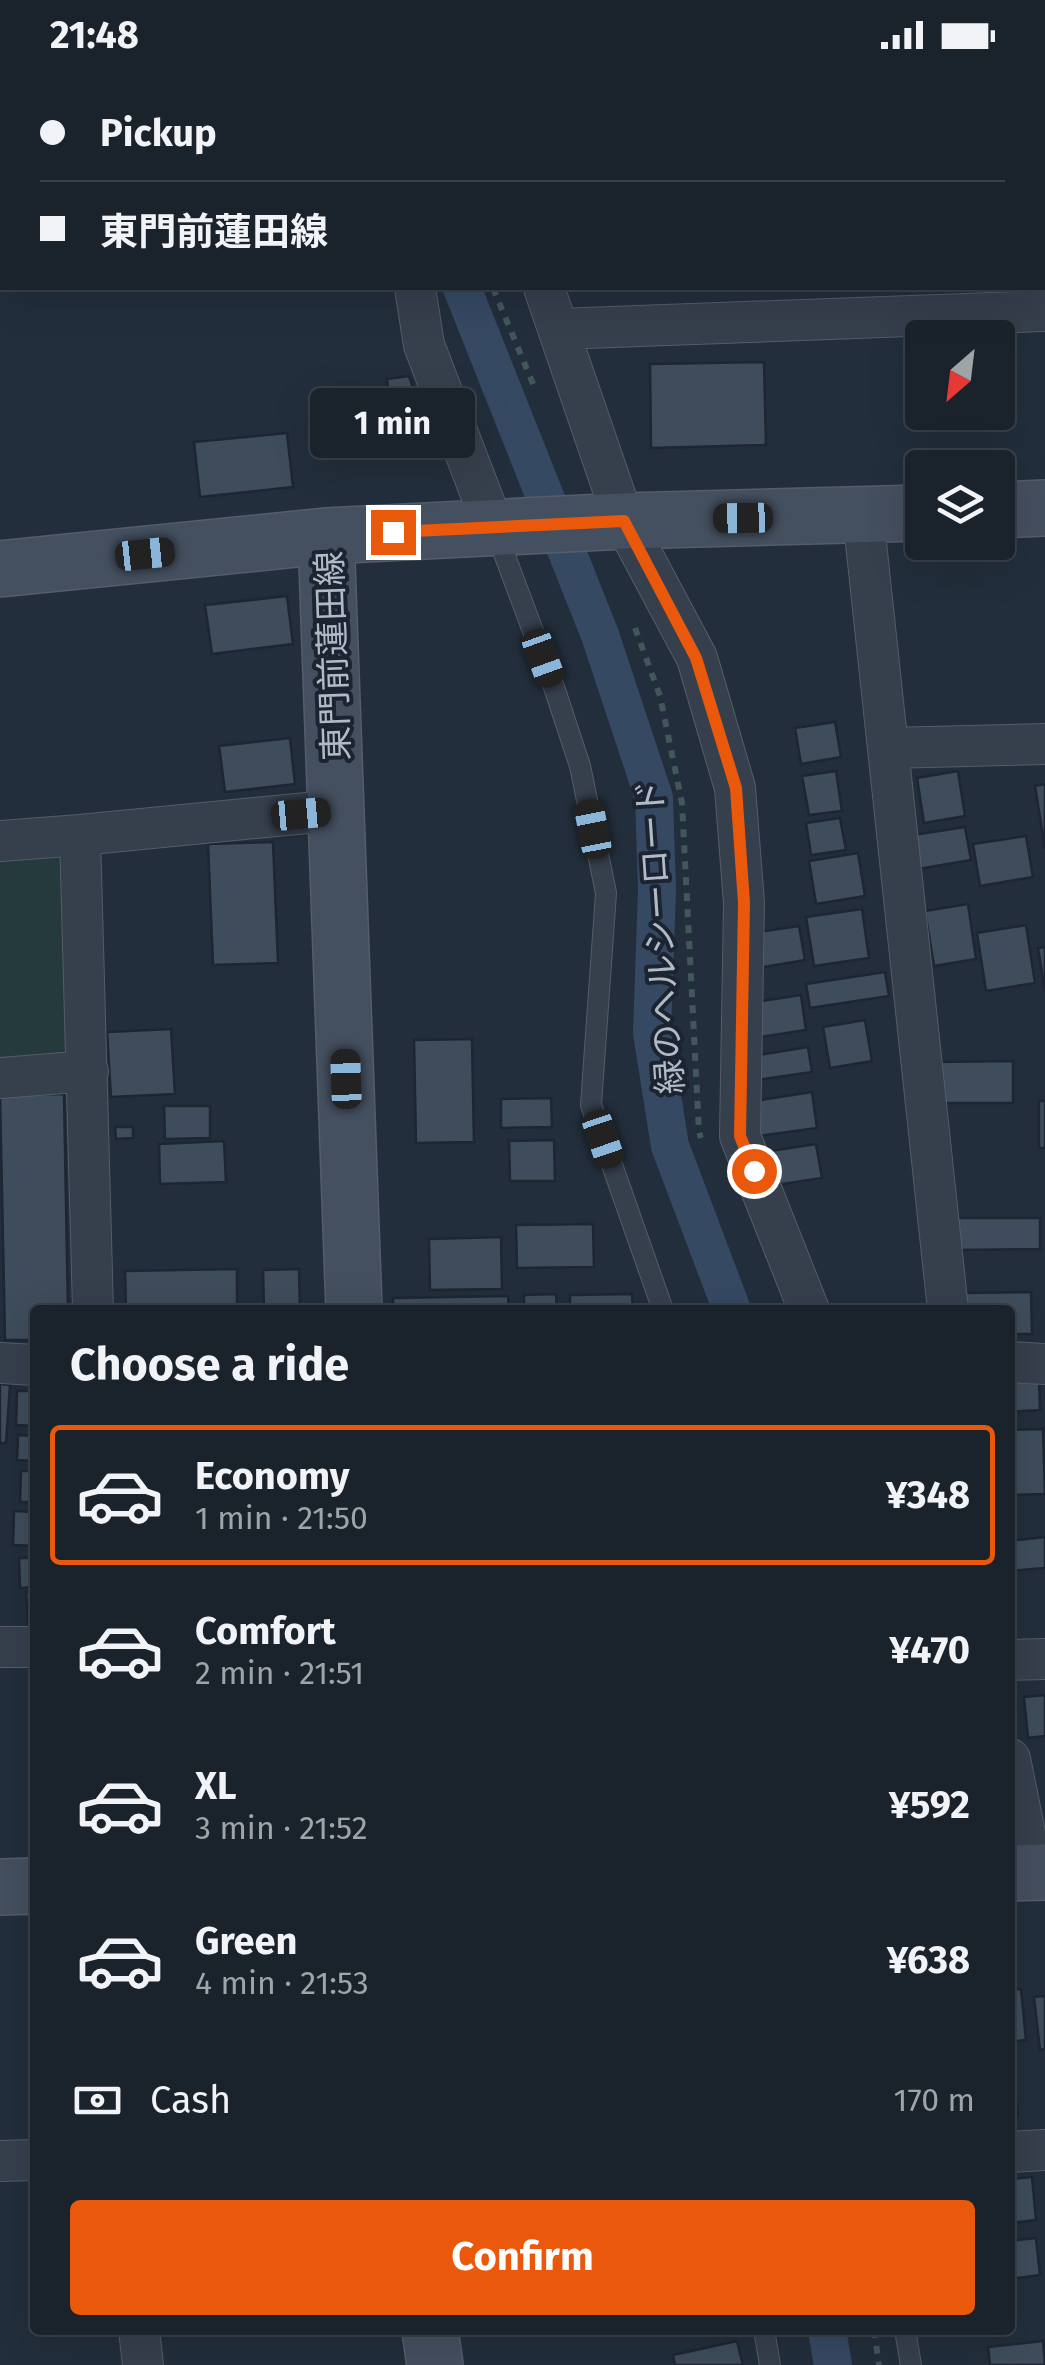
<!DOCTYPE html>
<meta charset="utf-8">
<style>
:root{--surface:#1a222c;--page:#232a34;--text:#f1f3f6;--muted:#9fa4a9;--line:#383f48;--accent:#ea580c}
body{margin:0;font-family:"Fira Sans","Noto Sans JP",sans-serif;background:var(--page);color:var(--text);height:100vh;display:flex;flex-direction:column;font-size:38px;white-space:nowrap}
*{box-sizing:border-box;margin:0}
p{font-size:32px;color:var(--muted)}
.icon{flex:none;width:55px;height:55px;fill:none;stroke:currentColor;stroke-width:2;stroke-linecap:round;stroke-linejoin:round}
.map{position:relative;flex:1;overflow:hidden}
.drawer{position:absolute;left:30px;top:1235px;width:985px;height:1030px;display:flex;flex-direction:column;background:var(--surface);border-radius:10px;box-shadow:0 10px 40px #0002,0 0 0 2px var(--line)}
.drawer>*{flex:none}
.banner{position:absolute;left:0px;top:0px;width:1045px;height:220px;box-shadow:0 10px 40px #0002,0 0 0 2px var(--line);display:grid;align-content:center;height:220px;padding:0 40px;background:var(--surface)}
.needle{width:65px;rotate:208deg}
.buttons{position:absolute;left:905px;top:250px;display:grid;gap:20px}
.buttons a{display:grid;place-items:center;width:110px;height:110px;border-radius:10px;background:var(--surface);box-shadow:0 10px 40px #0002,0 0 0 2px var(--line);font-size:50px}
.end{position:absolute;width:45px;height:45px;margin:-22px;border:12px solid #ea580c;background:#fff;box-shadow:0 0 0 5px #fff}
.from{border-radius:50%}
.bubble{position:absolute;height:70px;border-radius:10px;background:var(--surface);box-shadow:0 10px 40px #0002,0 0 0 2px var(--line);font-size:32px;font-weight:700;line-height:70px;text-align:center}
.car{position:absolute;width:30px;height:60px;margin:-30px -15px;border-radius:12px;box-shadow:0 0 8px 2px #0007;background:linear-gradient(#222 24%,#8ab4d8 0 40%,#222 0 76%,#8ab4d8 0 86%,#222 0)}
.banner b{display:flex;align-items:center;gap:35px;height:95px;font-size:38px}
.banner b+b{border-top:2px solid var(--line)}
.banner i{width:25px;height:25px;background:var(--text)}
ul{padding:0;list-style:none}
li{display:flex;align-items:center;gap:30px;height:140px;margin:0 20px 15px;padding:0 20px;border:5px solid transparent;border-radius:10px}
li div{flex:1}
li b{display:block;font-size:38px}
li em{font-style:normal;font-weight:700}
li.on{border-color:var(--accent)}
li>.icon{width:90px;height:90px;stroke-width:1.5}
h2{padding:0 40px;font-size:45px;line-height:120px}
.pay{display:flex;align-items:center;gap:25px;height:110px;padding:0 40px;font-size:38px}
.pay p{margin-inline-start:auto}
.cta{display:flex;gap:20px;margin-top:auto;padding:20px 40px}
.cta a{flex:1;height:115px;border-radius:10px;background:var(--accent);color:#fff;font-size:40px;font-weight:700;line-height:115px;text-align:center}
.status{display:flex;justify-content:space-between;align-items:center;height:70px;padding:0 50px;background:var(--surface);direction:ltr}
.status svg{height:28px;fill:currentColor}
.map>svg:first-child{display:block}
.green{fill:#243a3c}
.lines{fill:none;stroke-linecap:round;stroke-linejoin:round}
.canal{stroke:#364963;stroke-width:38}
.building{fill:#3e4c5b;stroke:#1d2632;stroke-width:2.5}
.lane-casing{stroke:#545d69;stroke-width:22}
.street-casing{stroke:#545d69;stroke-width:42}
.secondary-casing{stroke:#545d69;stroke-width:58}
.path{stroke:#42575a;stroke-width:6;stroke-dasharray:8 8;stroke-linecap:butt}
.lane{stroke:#363f4c;stroke-width:20}
.street{stroke:#363f4c;stroke-width:40}
.secondary{stroke:#444f5f;stroke-width:55}
.route{stroke:#ea580c;stroke-width:12}
.labels{text-anchor:middle;dominant-baseline:central;stroke-width:8;stroke-linejoin:round;paint-order:stroke}
.street-label{font-size:35px;fill:#b1bac7;stroke:#1b2430}
</style>
<div class="status"><b>21:48</b><svg viewBox="0 0 49 12"><path d="M0 12V9h3v3zM5 12V6h3v6zM10 12V3h3v9zM15 12V0h3v12zM26 1h20v11H26zM47 4h2v5h-2z"/></svg></div>
<div class="map">
<svg width="1045" height="2295" viewBox="0 0 1045 2295">
<rect width="100%" height="100%" fill="#222e3b"/>
<path class="green" d="M52 783 66 793 70 972 59 987 0 992V788Z"/>
<g class="lines">
<path class="canal" d="M467 2V0
M462 218 600 565 654 728 657 819 652 963 670 1076 732 1240
M827 2260 833 2295"/>
</g>
<path class="building" d="M764 292 766 375 651 378 650 294Z
M409 306 426 357 431 388 395 389 387 309Z
M287 363 293 417 200 427 194 372Z
M287 526 293 574 212 584 205 535Z
M835 652 841 687 801 694 795 658Z
M290 668 295 714 225 722 219 676Z
M836 701 842 741 809 745 802 706Z
M958 701 965 746 924 753 917 708Z
M1045 714V779L1035 716Z
M840 748 846 780 811 785 806 753Z
M965 757 971 790 918 799 913 765Z
M1026 766 1033 807 980 816 973 774Z
M273 772 278 893 213 895 208 774Z
M858 783 865 826 816 834 809 791Z
M968 834 976 889 934 896 925 841Z
M862 839 869 888 814 896 806 847Z
M1026 855 1035 913 986 921 977 863Z
M799 856 805 890 751 899 746 864Z
M1045 877V921L1038 878Z
M885 902 889 926 810 938 806 914Z
M801 925 806 960 761 967 755 932Z
M865 950 872 991 830 998 823 957Z
M171 959 175 1024 111 1027 107 962Z
M472 969 474 1072 416 1073 414 970Z
M808 977 812 1002 750 1011 746 987Z
M1013 991V1033H937L936 992Z
M812 1022 817 1058 759 1066 754 1031Z
M64 1024 68 1240H35V1270H5L0 1025Z
M551 1028 552 1057 501 1058V1029Z
M1039 1031H1045V1078H1039Z
M164 1036H210V1068L165 1069Z
M115 1057H133V1068L116 1069Z
M554 1070 555 1111H510L509 1071Z
M224 1071 226 1112 160 1114 159 1074Z
M816 1074 822 1108 769 1116 764 1082Z
M956 1148H1040V1179L957 1180Z
M593 1154 594 1197 517 1198 516 1155Z
M501 1167 502 1219 430 1220 429 1169Z
M237 1199V1240H126L125 1201Z
M299 1199 300 1240H264L263 1200Z
M1031 1222 1032 1264H1010V1240H963V1223Z
M556 1224 557 1240H524V1225Z
M632 1224 633 1240H570V1225Z
M508 1226 509 1240H393V1228Z
M1039 1307 1040 1340 1010 1342V1308Z
M0 1314 10 1315 6 1373H0Z
M17 1321H35V1356L16 1355Z
M1043 1359 1045 1424 1010 1425V1360Z
M18 1365 35 1366V1391L17 1390Z
M21 1401H35V1432H20Z
M14 1441 35 1442V1476L13 1475Z
M1045 1467V1498L1010 1501V1471Z
M19 1488H35V1517L20 1518Z
M26 1522H35V1556H28Z
M1045 1625V1666L1028 1668 1024 1627Z
M1021 1919 1026 1970 1010 1972V1920Z
M1045 1926V1979L1040 1980 1034 1927Z
M1010 1987 1018 2045 1010 2046Z
M1032 2107 1036 2150 1010 2153V2109Z
M1036 2168 1040 2205 1010 2209V2171Z
M737 2271 743 2295H675L673 2285Z
M1043 2271 1045 2295H990L988 2277Z"/>
<g class="lines">
<defs>
<path id="lane" d="M496 462 555 620 580 696 606 823 591 1035 663 1240
M764 2260 770 2295
M905 2260 911 2295"/>
<path id="street" d="M437 2V0
M541 2V0
M0 56H2
M0 198H2
M415 218 424 275 494 458
M544 218 624 451 697 588 735 718 744 833 740 1066 809 1240
M558 259 1045 241
M863 445 948 1240
M888 678 1045 674
M80 765 338 740
M0 771 80 765 93 1240
M0 1008 88 1001
M1010 1292 1045 1294
M0 1293 35 1295
M0 1577H35
M1010 1590 1045 1589
M1010 1689 1033 1803
M1010 2082 1045 2080
M0 2091 35 2090
M139 2260 143 2295"/>
<path id="secondary" d="M998 440 1045 438
M0 499 326 466
M354 1240 326 466 624 451 922 443
M1010 1803 1045 1802
M0 1817 35 1816
M430 2260 435 2295"/>
</defs>
<use href="#lane" class="lane-casing"/>
<use href="#street" class="street-casing"/>
<use href="#secondary" class="secondary-casing"/>
<path class="path" d="M497 2V0
M493 218 536 321
M635 558 660 626 682 733 699 1062 701 1068
M874 2260 879 2295"/>
<use href="#lane" class="lane"/>
<use href="#street" class="street"/>
<use href="#secondary" class="secondary"/>
</g>
<g class="lines">
<path class="route" d="M393 462 624 451 696 588 736 718 744 833 740 1066 754 1101"/>
</g>
<g class="labels">
<g class="street-label">
<text transform="translate(333 586) rotate(-92)">東門前蓮田線</text>
<text transform="translate(660 867) rotate(-94)">緑のヘルシーロード</text>
</g>
</g>
</svg>
<div class="buttons">
<a><svg class="needle" viewBox="-14 -14 28 28"><path d="M0-13l5 13h-10z" fill="#e53935"/><path d="M0 13l5-13h-10z" fill="#9fa4a9"/></svg></a>
<a><svg class="icon" aria-label="layers" viewBox="0 0 24 24"><path d="M12 4l9 5-9 5-9-5zM3 14l9 5 9-5"/></svg></a>
</div>
<i class="end from" style="left:754px;top:1101px"></i>
<i class="end" style="left:393px;top:462px"></i>
<div class="bubble" style="left:310px;top:318px;width:165px">1 min</div>
<i class="car" style="left:743px;top:448px;rotate:269deg"></i>
<i class="car" style="left:145px;top:484px;rotate:84deg"></i>
<i class="car" style="left:543px;top:588px;rotate:160deg"></i>
<i class="car" style="left:301px;top:744px;rotate:85deg"></i>
<i class="car" style="left:593px;top:759px;rotate:349deg"></i>
<i class="car" style="left:346px;top:1009px;rotate:358deg"></i>
<i class="car" style="left:603px;top:1069px;rotate:161deg"></i>
<div class="banner">
<b><i class="from"></i>Pickup</b>
<b><i></i>東門前蓮田線</b>
</div>
<section class="drawer">
<h2>Choose a ride</h2>
<ul>
<li class="on"><svg class="icon" aria-label="car" viewBox="0 0 24 24"><path d="M5 17H2v-5l4-1 3-4h7l3 4 3 1v5h-3M9 17h6M6 11h13"/><circle cx="7" cy="17" r="2"/><circle cx="17" cy="17" r="2"/></svg><div><b>Economy</b><p>1 min · 21:50</p></div><em>¥348</em></li>
<li><svg class="icon" aria-label="car" viewBox="0 0 24 24"><path d="M5 17H2v-5l4-1 3-4h7l3 4 3 1v5h-3M9 17h6M6 11h13"/><circle cx="7" cy="17" r="2"/><circle cx="17" cy="17" r="2"/></svg><div><b>Comfort</b><p>2 min · 21:51</p></div><em>¥470</em></li>
<li><svg class="icon" aria-label="car" viewBox="0 0 24 24"><path d="M5 17H2v-5l4-1 3-4h7l3 4 3 1v5h-3M9 17h6M6 11h13"/><circle cx="7" cy="17" r="2"/><circle cx="17" cy="17" r="2"/></svg><div><b>XL</b><p>3 min · 21:52</p></div><em>¥592</em></li>
<li><svg class="icon" aria-label="car" viewBox="0 0 24 24"><path d="M5 17H2v-5l4-1 3-4h7l3 4 3 1v5h-3M9 17h6M6 11h13"/><circle cx="7" cy="17" r="2"/><circle cx="17" cy="17" r="2"/></svg><div><b>Green</b><p>4 min · 21:53</p></div><em>¥638</em></li>
</ul>
<div class="pay"><svg class="icon" aria-label="cash" viewBox="0 0 24 24"><path d="M3 7h18v10H3z"/><circle cx="12" cy="12" r="2"/></svg>Cash<p>170 m</p></div>
<div class="cta"><a>Confirm</a></div>
</section>
</div>
